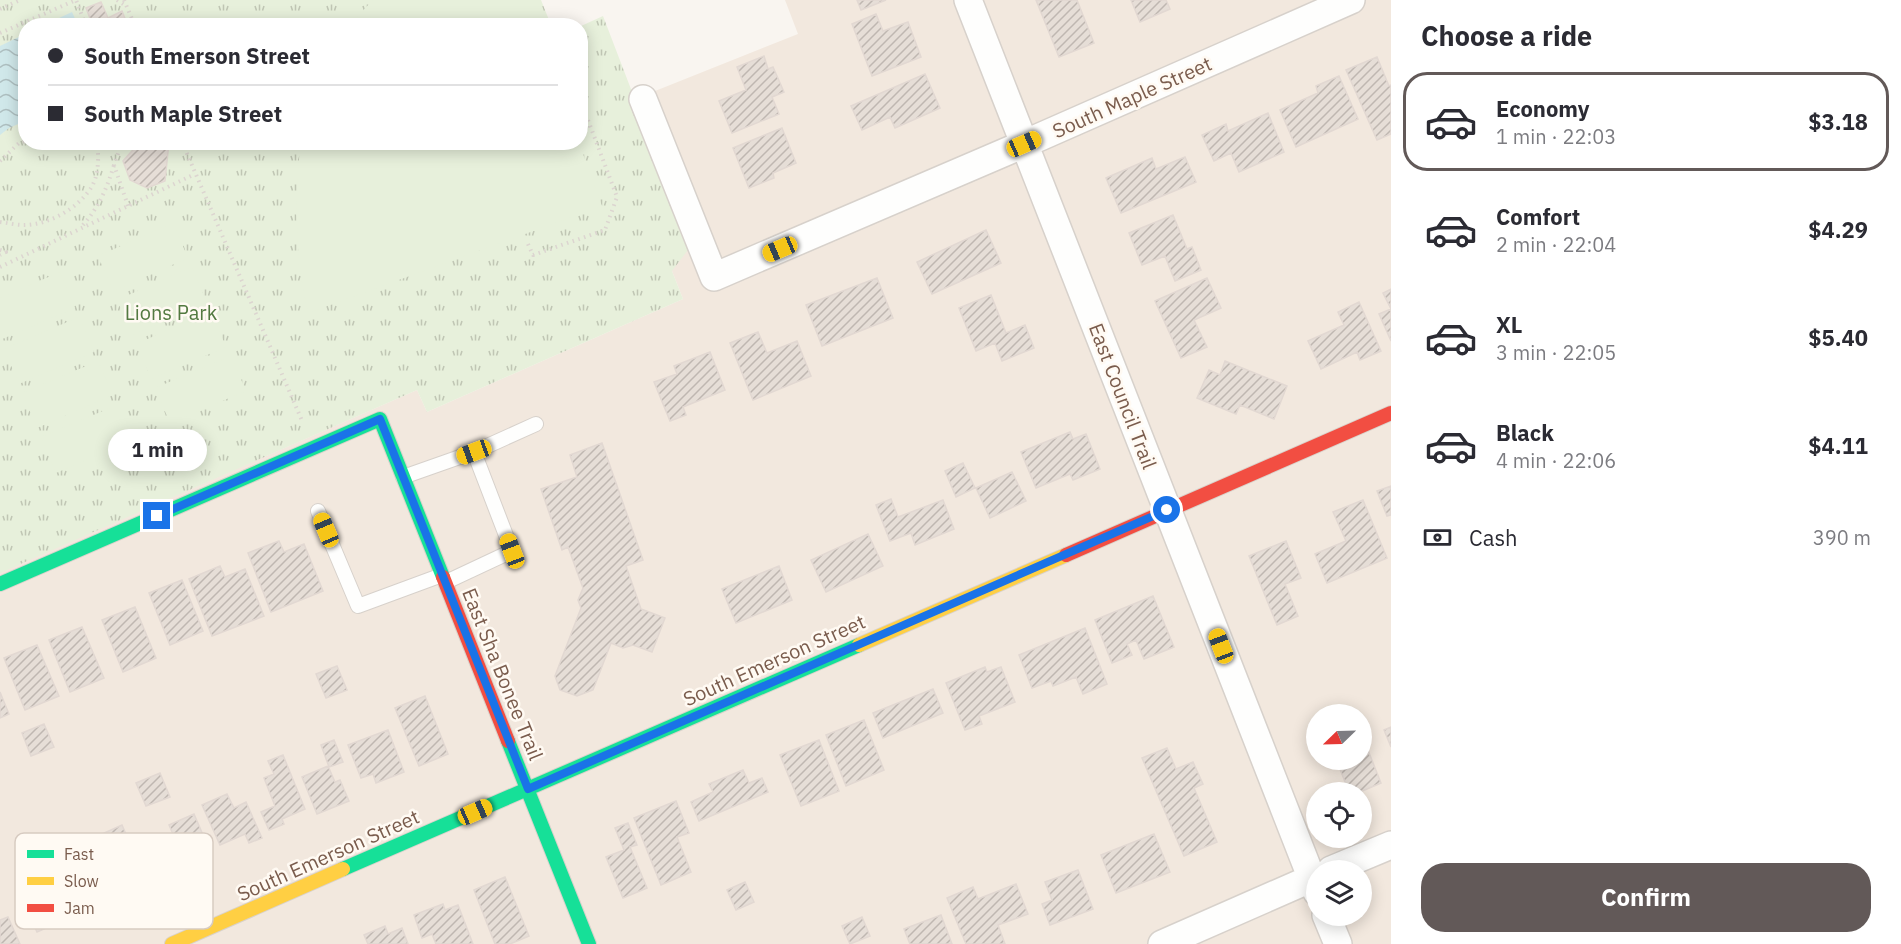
<!DOCTYPE html>
<meta charset="utf-8">
<style>
:root{--surface:#fff;--page:#f7f7f7;--text:#2b2b33;--muted:#7c7c81;--line:#e1e1e2;--accent:#625958}
body{margin:0;font-family:"IBM Plex Sans",sans-serif;background:var(--page);color:var(--text);height:100vh;display:flex;flex-direction:column;font-size:22px;white-space:nowrap}
*{box-sizing:border-box;margin:0}
p{font-size:20px;color:var(--muted)}
.icon{flex:none;width:33px;height:33px;fill:none;stroke:currentColor;stroke-width:2;stroke-linecap:round;stroke-linejoin:round}
.map{position:relative;flex:1;overflow:hidden}
.side{display:flex;flex-direction:column;background:var(--surface);width:510px}
.side>*{flex:none}
.hud{position:absolute;left:18px;top:18px;width:570px;height:132px;border-radius:24px;box-shadow:0 3px 15px #0003;display:grid;align-content:center;height:132px;padding:0 30px;background:var(--surface)}
.needle{width:39px;rotate:247deg}
.tools{position:absolute;left:1306px;top:704px;display:grid;gap:12px}
.tools a{display:grid;place-items:center;width:66px;height:66px;border-radius:50%;background:var(--surface);box-shadow:0 3px 15px #0003;font-size:30px}
.end{position:absolute;width:27px;height:27px;margin:-14px;border:8px solid #1a73e8;background:#fff;box-shadow:0 0 0 3px #fff}
.from{border-radius:50%}
.bubble{position:absolute;height:42px;border-radius:21px;background:var(--surface);box-shadow:0 3px 15px #0003;font-size:20px;font-weight:800;line-height:42px;text-align:center}
.car{position:absolute;width:18px;height:36px;margin:-18px -9px;border-radius:8px;box-shadow:0 0 4px 2px #0007;background:linear-gradient(#f5c518 24%,#345 0 40%,#f5c518 0 76%,#345 0 86%,#f5c518 0)}
.hud b{display:flex;align-items:center;gap:21px;height:57px;font-size:22px}
.hud b+b{border-top:2px solid var(--line)}
.hud i{width:15px;height:15px;background:var(--text)}
ul{padding:0;list-style:none}
li{display:flex;align-items:center;gap:18px;height:99px;margin:0 12px 9px;padding:0 18px;border:3px solid transparent;border-radius:24px}
li div{flex:1}
li b{display:block;font-size:22px}
li em{font-style:normal;font-weight:800}
li.active{border-color:var(--accent)}
li>.icon{width:54px;height:54px;stroke-width:1.5}
h2{padding:0 30px;font-size:27px;line-height:72px}
.pay{display:flex;align-items:center;gap:15px;height:66px;padding:0 30px;font-size:22px}
.pay p{margin-inline-start:auto}
.cta{display:flex;gap:12px;margin-top:auto;padding:12px 30px}
.cta a{flex:1;height:69px;border-radius:24px;background:var(--accent);color:#fff;font-size:24px;font-weight:800;line-height:69px;text-align:center}
main{display:flex;flex:1;min-height:0}
.map>svg:first-child{display:block}
.residential{fill:#f2e8de;fill-rule:evenodd}
.park{fill:url(#park-tufts)}
.pitch{fill:#e7f0db}
.water{fill:url(#water-waves)}
.building{fill:url(#building-hatch);stroke:#e2d8d2;stroke-width:1.5}
.lines{fill:none;stroke-linecap:round;stroke-linejoin:round}
.lane-casing{stroke:#d7d1cb;stroke-width:16}
.street-casing{stroke:#d7d1cb;stroke-width:30}
.fast-casing{stroke:#d9d2cb;stroke-width:16}
.slow-casing{stroke:#d9d2cb;stroke-width:16}
.jam-casing{stroke:#d9d2cb;stroke-width:16}
.path{stroke:#dcd5d0;stroke-width:4;stroke-dasharray:1.5 4.5;stroke-linecap:butt}
.lane{stroke:#fefefd;stroke-width:14}
.street{stroke:#fefefd;stroke-width:27}
.fast{stroke:#16e098;stroke-width:14}
.slow{stroke:#ffcf43;stroke-width:14}
.jam{stroke:#f24e42;stroke-width:14}
.route{stroke:#1a73e8;stroke-width:8}
.labels{text-anchor:middle;dominant-baseline:central;stroke-width:5;stroke-linejoin:round;paint-order:stroke}
.street-label{font-size:20px;fill:#7a5c4d;stroke:#fffaf3}
.park-label{font-size:20px;fill:#537a41;stroke:#fffaf3}
.key{fill:#fffaf3;stroke:#d7cbc1;stroke-width:1.5}
.key-label{font-size:16px;fill:#7a5c4d}
</style>
<main>
<div class="map">
<svg width="1391" height="944" viewBox="0 0 1391 944">
<defs>
<pattern id="park-tufts" width="24" height="20" patternUnits="userSpaceOnUse" patternTransform="scale(1.5)"><rect width="24" height="20" fill="#e7f0db"/><path d="M3 7l-1-3M5 7V3M7 7l1-3M15 17l-1-3M17 17v-4M19 17l1-3" fill="none" stroke="#c0c6b4"/></pattern>
<pattern id="water-waves" width="16" height="10" patternUnits="userSpaceOnUse" patternTransform="scale(1.5)"><rect width="16" height="10" fill="#d0e8ea"/><path d="M0 5q4-4 8 0t8 0" fill="none" stroke="#aebfc0"/></pattern>
<pattern id="building-hatch" width="6" height="6" patternUnits="userSpaceOnUse" patternTransform="scale(1.5)"><rect width="6" height="6" fill="#e6ded7"/><path d="M-1 1l2-2M0 6l6-6M5 7l2-2" fill="none" stroke="#bfb7b1"/></pattern>
</defs>
<rect width="100%" height="100%" fill="#f9f5f0"/>
<path class="residential" d="M785 0H1391V944H0V572L417 390 427 412 683 299 672 271 635 99 798 34ZM1317 714H1362V759H1317ZM1317 792H1362V837H1317ZM1317 870H1362V915H1317Z"/>
<path class="park" d="M0 0H541L551 25 26 26V142H580L581 26 603 16 691 246 672 271 683 299 427 412 417 390 0 573Z"/>
<path class="pitch" d="M373 0H527L536 25H349Z
M300 143H579L602 206 308 313 299 267 296 208Z
M173 223 188 258 113 291 98 256Z
M192 267 207 303 132 335 117 300Z
M60 272 75 308 0 340V298Z
M211 311 226 347 151 379 136 344Z
M79 317 94 352 19 384 4 349Z
M231 356 246 391 170 423 155 388Z
M98 361 113 395 37 428 22 393Z
M117 405 132 440 56 473 41 437Z"/>
<path class="water" d="M72 12 78 25H44Z
M25 34V121L9 128 0 135V46Z"/>
<path class="building" d="M857 0H886L861 10Z
M1036 0H1077L1094 43 1059 57Z
M1131 0H1166L1170 9 1140 22Z
M101 2 108 18 122 11 128 26H93L86 8Z
M876 14 883 31 908 22 921 57 872 76 852 24Z
M764 56 768 69 773 67 784 92 772 97 779 114 732 133 719 101 746 90 737 67Z
M1377 57 1389 86 1391 85V134L1377 140 1346 70Z
M925 74 940 108 895 128 890 117 862 130 851 106Z
M1339 76 1358 119 1296 147 1280 110 1318 93 1316 86Z
M1268 113 1284 152 1239 172 1231 153 1214 161 1202 135 1226 124 1228 131Z
M782 128 796 163 773 173 774 178 749 188 733 148Z
M140 142H169L165 181 147 188 130 180 123 161Z
M1185 157 1196 182 1121 213 1106 178 1152 158 1156 169Z
M1173 215 1187 249 1192 247 1201 270 1175 281 1165 256 1142 265 1129 233Z
M986 230 1001 263 932 294 917 262Z
M877 278 893 318 822 346 806 305Z
M1207 278 1221 308 1194 320 1207 347 1181 358 1155 301Z
M1391 289V341L1379 314 1391 309 1383 293Z
M991 295 1006 333 1025 325 1034 348 1002 361 995 343 976 351 959 308Z
M1359 302 1381 351 1360 360 1357 352 1321 369 1308 341 1344 325 1338 312Z
M758 332 767 353 797 341 811 376 753 400 730 343Z
M710 352 725 390 683 407 686 415 670 421 654 382 677 374 674 366Z
M1225 361 1287 386 1274 419 1240 405 1236 414 1197 398 1209 370 1220 375Z
M1070 432 1073 439 1086 434 1100 469 1073 480 1070 474 1036 488 1021 452Z
M602 443 643 560 626 566 641 609 665 618 652 652 633 645 623 648 611 643 593 690 577 696 560 690 555 676 581 608 578 600 583 588 568 547 562 550 541 489 577 477 570 455Z
M963 463 975 488 956 497 945 471Z
M1012 472 1026 501 990 518 976 488Z
M1391 486V515L1387 516 1377 491Z
M891 499 898 517 943 500 954 529 915 545 911 533 890 541 876 505Z
M1363 500 1387 558 1327 583 1315 554 1346 541 1333 512Z
M868 534 883 566 826 592 811 560Z
M279 541 284 552 304 544 323 591 271 612 248 553Z
M1286 541 1301 578 1285 584 1298 616 1277 625 1249 556Z
M220 566 225 577 245 569 264 616 212 636 189 579Z
M779 566 792 600 736 623 722 589Z
M182 580 203 631 170 645 149 593Z
M1153 596 1174 647 1144 659 1136 640 1127 644 1132 655 1112 663 1095 620Z
M135 607 156 658 123 672 102 620Z
M82 627 104 678 70 692 49 640Z
M1085 628 1107 684 1083 694 1076 677 1053 686 1051 681 1032 688 1019 655Z
M37 645 59 696 25 710 4 658Z
M337 666 347 690 326 698 316 674Z
M985 667 987 672 1001 667 1015 702 979 716 982 724 965 730 946 683Z
M933 689 943 713 883 738 873 713Z
M0 692 9 714 0 718Z
M425 696 448 754 419 766 395 708Z
M864 720 884 770 846 786 826 735Z
M44 724 54 747 31 756 22 733Z
M1391 727V747L1384 730Z
M388 730 404 772 376 783 373 774 361 778 348 745Z
M1362 735 1381 783 1360 792H1349L1336 759H1362Z
M334 740 343 762 329 767 321 745Z
M819 740 839 791 801 806 780 755Z
M1167 748 1176 769 1193 762 1203 784 1194 788 1217 842 1184 856 1142 758Z
M283 755 305 809 282 819 284 824 269 830 261 812 275 806 264 778 274 774 268 761Z
M328 766 335 782 340 780 349 801 317 814 302 777Z
M743 770 749 783 762 778 768 792 699 821 691 802 713 792 709 784Z
M160 773 170 797 146 806 136 783Z
M227 794 234 808 246 802 262 838 249 843 245 834 220 845 202 805Z
M676 801 689 833 677 837 691 872 661 885 634 818Z
M194 814 209 849 178 864 169 844 176 841 169 825Z
M628 823 637 845 630 847 647 888 623 898 606 857 624 850 615 828Z
M122 825 137 859 145 855 153 872 122 886 100 835Z
M1154 834 1170 872 1116 893 1101 855Z
M1078 870 1093 909 1050 925 1042 904 1052 900 1045 882Z
M47 876 67 919 37 932 30 916 36 914 23 886Z
M505 877 529 936 510 944H495L474 890Z
M745 882 754 902 736 910 727 890Z
M1016 884 1028 914 998 925 1005 944H966L947 898 973 887 978 899Z
M443 904 445 910 458 905 473 944H436L432 934 422 938 414 915Z
M941 915 952 944H910L904 929Z
M8 917 20 944H0V920Z
M862 917 870 936 850 944 842 926Z
M385 926 388 934 402 928 408 944H368L364 935Z"/>
<g class="lines">
<defs>
<path id="lane" d="M403 477 474 452
M318 511 358 606 442 575
M446 582 512 551 474 452 536 424"/>
<path id="street" d="M968 0 1317 892
M643 99 714 277 1024 144 1351 0
M1331 870 1391 845
M1326 915 1338 944
M1162 944 1317 876"/>
<path id="fast" d="M0 584 380 419 443 577
M508 741 589 944
M343 869 859 645"/>
<path id="slow" d="M859 645 1066 555
M172 944 343 869"/>
<path id="jam" d="M1066 555 1391 413
M443 577 508 741"/>
</defs>
<use href="#lane" class="lane-casing"/>
<use href="#street" class="street-casing"/>
<use href="#fast" class="fast-casing"/>
<use href="#slow" class="slow-casing"/>
<use href="#jam" class="jam-casing"/>
<path class="path" d="M117 0 126 6
M124 0 135 26
M0 9 20 0
M0 33 76 0 86 26
M122 142 114 165 128 206
M182 142 303 423
M0 161 19 143 26 141
M0 222C8 223 16 225 23 225 49 225 77 209 91 188 99 175 99 157 97 142
M83 225C99 207 107 188 114 165
M528 244 533 255 605 230 617 197 588 120 580 123
M0 250 6 252 0 255
M0 267 195 174"/>
<use href="#lane" class="lane"/>
<use href="#street" class="street"/>
<use href="#fast" class="fast"/>
<use href="#slow" class="slow"/>
<use href="#jam" class="jam"/>
</g>
<g class="lines">
<path class="route" d="M157 516 380 419 528 789 1167 510"/>
</g>
<g class="labels">
<g class="street-label">
<text transform="translate(1132 97) rotate(-24)">South Maple Street</text>
<text transform="translate(1123 396) rotate(69)">East Council Trail</text>
<text transform="translate(774 660) rotate(-24)">South Emerson Street</text>
<text transform="translate(503 674) rotate(68)">East Sha Bonee Trail</text>
<text transform="translate(328 855) rotate(-24)">South Emerson Street</text>
</g>
<g class="park-label">
<text x="171" y="312">Lions Park</text>
</g>
</g>
<rect x="15" y="833" width="198" height="96" rx="9" class="key"/>
<rect x="27" y="850" width="27" height="8" fill="#16e098"/>
<rect x="27" y="877" width="27" height="8" fill="#ffcf43"/>
<rect x="27" y="904" width="27" height="8" fill="#f24e42"/>
<g class="key-label">
<text x="64" y="860">Fast</text>
<text x="64" y="887">Slow</text>
<text x="64" y="914">Jam</text>
</g>
</svg>
<div class="tools">
<a><svg class="needle" viewBox="-14 -14 28 28"><path d="M0-13l5 13h-10z" fill="#e53935"/><path d="M0 13l5-13h-10z" fill="#7c7c81"/></svg></a>
<a><svg class="icon" aria-label="locate" viewBox="0 0 24 24"><circle cx="12" cy="12" r="6"/><path d="M12 2v4M12 18v4M2 12h4M18 12h4"/></svg></a>
<a><svg class="icon" aria-label="layers" viewBox="0 0 24 24"><path d="M12 4l9 5-9 5-9-5zM3 14l9 5 9-5"/></svg></a>
</div>
<i class="end from" style="left:1167px;top:510px"></i>
<i class="end" style="left:157px;top:516px"></i>
<div class="bubble" style="left:108px;top:429px;width:99px">1 min</div>
<i class="car" style="left:1024px;top:144px;rotate:66deg"></i>
<i class="car" style="left:780px;top:249px;rotate:247deg"></i>
<i class="car" style="left:474px;top:452px;rotate:250deg"></i>
<i class="car" style="left:326px;top:530px;rotate:337deg"></i>
<i class="car" style="left:512px;top:551px;rotate:339deg"></i>
<i class="car" style="left:1221px;top:646px;rotate:339deg"></i>
<i class="car" style="left:475px;top:812px;rotate:66deg"></i>
<div class="hud">
<b><i class="from"></i>South Emerson Street</b>
<b><i></i>South Maple Street</b>
</div>
</div>
<section class="side">
<h2>Choose a ride</h2>
<ul>
<li class="active"><svg class="icon" aria-label="car" viewBox="0 0 24 24"><path d="M5 17H2v-5l4-1 3-4h7l3 4 3 1v5h-3M9 17h6M6 11h13"/><circle cx="7" cy="17" r="2"/><circle cx="17" cy="17" r="2"/></svg><div><b>Economy</b><p>1 min · 22:03</p></div><em>$3.18</em></li>
<li><svg class="icon" aria-label="car" viewBox="0 0 24 24"><path d="M5 17H2v-5l4-1 3-4h7l3 4 3 1v5h-3M9 17h6M6 11h13"/><circle cx="7" cy="17" r="2"/><circle cx="17" cy="17" r="2"/></svg><div><b>Comfort</b><p>2 min · 22:04</p></div><em>$4.29</em></li>
<li><svg class="icon" aria-label="car" viewBox="0 0 24 24"><path d="M5 17H2v-5l4-1 3-4h7l3 4 3 1v5h-3M9 17h6M6 11h13"/><circle cx="7" cy="17" r="2"/><circle cx="17" cy="17" r="2"/></svg><div><b>XL</b><p>3 min · 22:05</p></div><em>$5.40</em></li>
<li><svg class="icon" aria-label="car" viewBox="0 0 24 24"><path d="M5 17H2v-5l4-1 3-4h7l3 4 3 1v5h-3M9 17h6M6 11h13"/><circle cx="7" cy="17" r="2"/><circle cx="17" cy="17" r="2"/></svg><div><b>Black</b><p>4 min · 22:06</p></div><em>$4.11</em></li>
</ul>
<div class="pay"><svg class="icon" aria-label="cash" viewBox="0 0 24 24"><path d="M3 7h18v10H3z"/><circle cx="12" cy="12" r="2"/></svg>Cash<p>390 m</p></div>
<div class="cta"><a>Confirm</a></div>
</section>
</main>
